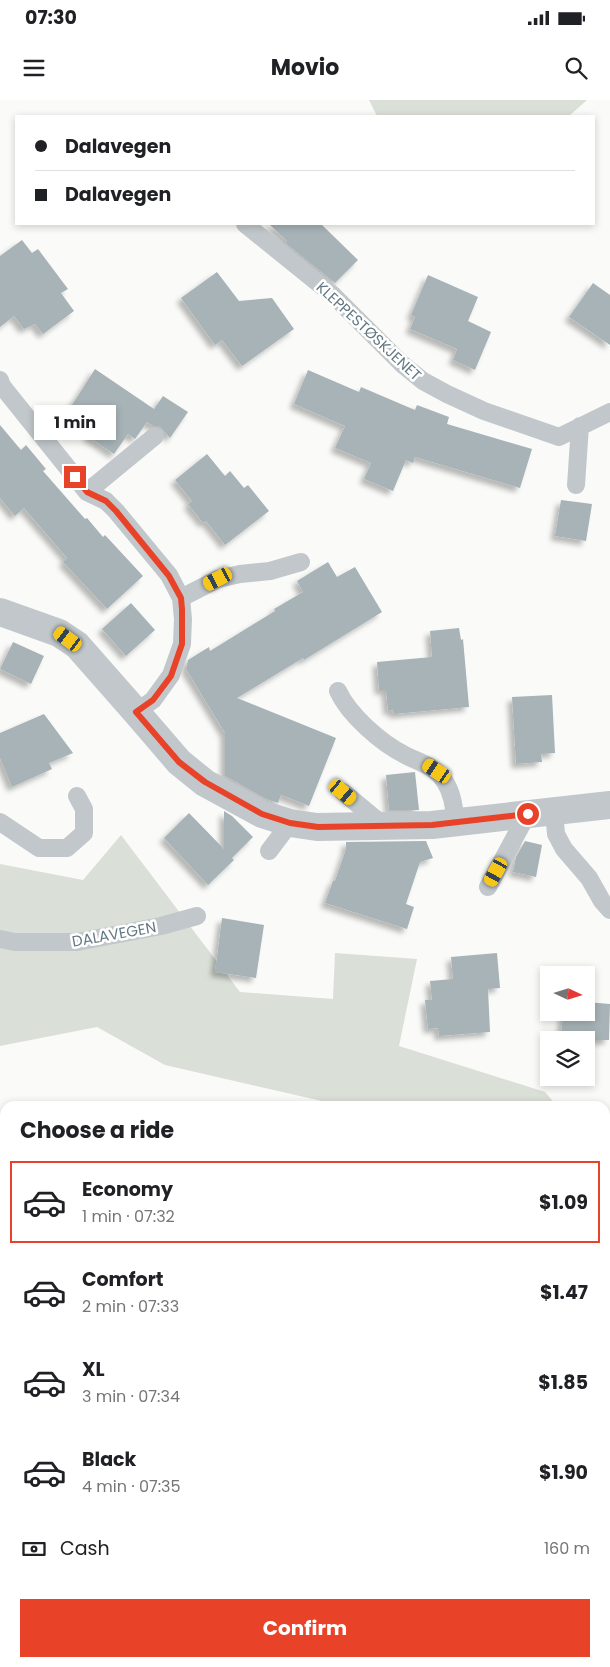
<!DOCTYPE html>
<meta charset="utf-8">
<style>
:root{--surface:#fff;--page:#f2f2f2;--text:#202124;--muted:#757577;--line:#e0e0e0;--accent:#e84329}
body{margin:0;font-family:Poppins,sans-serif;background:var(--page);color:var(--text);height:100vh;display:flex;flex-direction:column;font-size:19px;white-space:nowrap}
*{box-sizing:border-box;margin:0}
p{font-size:16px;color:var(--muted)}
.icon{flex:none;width:28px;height:28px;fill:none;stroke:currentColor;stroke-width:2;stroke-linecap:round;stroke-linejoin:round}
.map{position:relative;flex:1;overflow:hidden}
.panel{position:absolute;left:0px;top:1001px;width:610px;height:566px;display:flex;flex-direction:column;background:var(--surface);border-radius:15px 15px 0 0;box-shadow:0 2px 8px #0003}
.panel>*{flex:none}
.top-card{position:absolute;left:15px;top:15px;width:580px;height:110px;border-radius:0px;box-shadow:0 2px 8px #0003;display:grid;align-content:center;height:110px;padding:0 20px;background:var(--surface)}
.needle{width:32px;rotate:94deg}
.tools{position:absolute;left:540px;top:866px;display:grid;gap:10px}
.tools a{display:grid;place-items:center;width:55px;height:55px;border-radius:0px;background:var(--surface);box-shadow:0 2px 8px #0003;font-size:25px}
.end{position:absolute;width:22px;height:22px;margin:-11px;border:6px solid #e84329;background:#fff;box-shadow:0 0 0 2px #fff}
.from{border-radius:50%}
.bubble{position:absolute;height:35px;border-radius:0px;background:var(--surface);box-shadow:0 2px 8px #0003;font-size:16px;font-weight:700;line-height:35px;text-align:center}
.car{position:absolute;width:15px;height:30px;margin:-15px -8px;border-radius:6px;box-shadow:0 0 4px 1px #0007;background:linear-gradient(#f5c518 24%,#345 0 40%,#f5c518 0 76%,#345 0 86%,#f5c518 0)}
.top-card b{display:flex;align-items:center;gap:18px;height:48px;font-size:19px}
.top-card b+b{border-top:1px solid var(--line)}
.top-card i{width:12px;height:12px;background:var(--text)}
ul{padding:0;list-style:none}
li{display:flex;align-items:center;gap:15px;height:82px;margin:0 10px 8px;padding:0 10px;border:2px solid transparent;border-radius:0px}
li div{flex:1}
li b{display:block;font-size:19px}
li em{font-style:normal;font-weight:700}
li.on{border-color:var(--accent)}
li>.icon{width:45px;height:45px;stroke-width:1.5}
h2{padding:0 20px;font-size:22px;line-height:60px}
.pay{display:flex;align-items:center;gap:12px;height:55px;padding:0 20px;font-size:19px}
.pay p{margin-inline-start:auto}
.primary-button{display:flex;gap:10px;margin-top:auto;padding:10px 20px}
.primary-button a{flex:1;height:58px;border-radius:0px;background:var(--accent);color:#fff;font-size:20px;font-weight:700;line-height:58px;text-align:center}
.status{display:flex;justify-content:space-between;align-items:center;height:35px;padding:0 25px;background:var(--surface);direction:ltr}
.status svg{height:14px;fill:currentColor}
header{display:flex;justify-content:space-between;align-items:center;height:65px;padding:0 20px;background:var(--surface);font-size:22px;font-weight:700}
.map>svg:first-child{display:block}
.green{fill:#dadfd7}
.building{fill:#a7b3b7;filter:url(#shadow)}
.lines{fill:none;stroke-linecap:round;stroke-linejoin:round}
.lane{stroke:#c1c7ca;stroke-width:18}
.street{stroke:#c1c7ca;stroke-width:28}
.primary{stroke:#d6dcdf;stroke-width:28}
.route{stroke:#e84329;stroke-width:6}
.labels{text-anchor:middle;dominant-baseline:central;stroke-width:5;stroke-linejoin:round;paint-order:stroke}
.street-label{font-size:15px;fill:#647983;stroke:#fff}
</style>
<div class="status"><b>07:30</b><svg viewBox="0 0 49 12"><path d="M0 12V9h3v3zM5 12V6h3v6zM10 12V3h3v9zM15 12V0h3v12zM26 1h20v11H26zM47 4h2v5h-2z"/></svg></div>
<header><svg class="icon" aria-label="menu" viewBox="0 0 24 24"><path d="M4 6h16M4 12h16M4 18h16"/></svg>Movio<svg class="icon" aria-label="search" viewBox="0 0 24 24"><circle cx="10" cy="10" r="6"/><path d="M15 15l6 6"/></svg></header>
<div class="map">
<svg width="610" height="1567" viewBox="0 0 610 1567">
<defs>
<filter id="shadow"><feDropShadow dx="-4.5" dy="4.5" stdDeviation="2.5" flood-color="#0004"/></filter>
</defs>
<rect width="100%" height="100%" fill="#fafaf8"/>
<path class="green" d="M369 0H587L569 16H377Z
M121 735 240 892 333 899 335 853 417 859 399 946 545 992 557 1006H353L335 1004 165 965 97 927 0 946V764L83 780Z"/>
<path class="building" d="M269 124H321L358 160 335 183 285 143 287 141Z
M22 140 32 153 38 149 68 189 61 193 74 211 43 234 35 224 24 229 14 216 0 227V156Z
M217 172 239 201 272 198 294 229 242 266 222 240 215 245 181 198Z
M428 175 478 197 468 221 491 232 475 270 453 260 457 249 410 229 415 217 411 215Z
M593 183 610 195V245L569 217Z
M95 269 154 309 163 296 188 312 170 338 159 326H153L147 322 135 339 128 334 114 354 87 336 95 324 70 308Z
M308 270 359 292 361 287 415 310 417 305 449 317 447 324 532 349 520 388 415 357 413 363 406 360 393 391 364 379 371 363 335 348 345 326 294 304Z
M0 325 21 350 26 345 46 369 43 371 85 419 87 418 103 437 105 435 143 476 107 509 63 462 67 458 24 408 15 416 0 398Z
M207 354 225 376 230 371 244 388 248 385 269 411 225 445 206 421 203 423 188 404 192 401 175 380Z
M561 400 592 404 586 441 555 436Z
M328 462 337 477 355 467 382 512 304 560 303 558 237 598 336 638 309 706 281 695 278 703 266 699 225 676V633L186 569 188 560 209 547 210 551 275 511 274 509 303 492 297 481Z
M131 503 155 530 126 556 102 529Z
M459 528 461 540 463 539 469 607 394 614 393 610 388 611 386 590H379L377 562 432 557 430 531Z
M13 542 44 556 31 584 0 569Z
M552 595 555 653 541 654 542 662 516 664 512 597Z
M44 614 73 653 49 663 52 669 12 687 0 658V633Z
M415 672 419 710H389L386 675Z
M224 711 232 716 253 737 232 758 234 760 208 785 164 738 189 713 224 749Z
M426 741 433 758 420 762 406 804 414 807 407 829 325 803 333 781H335L346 749V742Z
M525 741 542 745 536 777 513 772 516 757Z
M222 818 264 825 256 878 215 872Z
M497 853 500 888 488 889 490 932 439 936 438 928 428 929 425 900H432L430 881 453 879 451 857Z
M586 902 610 904 609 940H561L563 912H586Z"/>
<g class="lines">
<path class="lane" d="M245 124 333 195 402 264 423 281 447 294 484 311 559 337 610 312
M0 280 2 286 87 392 106 401 116 411 169 475 181 498 183 519 182 544 171 575 153 600 136 612
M576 385 580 326
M87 392 155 336
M181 498 218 479 240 474 270 471 301 462
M338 591C349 615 381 643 405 655 421 663 435 666 445 682 453 694 454 709 456 723
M343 692 384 726
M554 711 556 734 564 749 589 778 602 801 610 810
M0 722 39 748H67L84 733V709L77 696
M269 751 290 723
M488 787 528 713
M0 839 15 842H77L161 826 197 816
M605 1272 610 1274"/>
<path class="street" d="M0 512 59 533 77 545 136 612 179 662 205 683 262 714 290 723 317 727 432 725 610 705
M0 1149 5 1151"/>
<path class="primary" d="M0 1526 5 1529
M60 1562 67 1567"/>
</g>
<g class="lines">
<path class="route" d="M75 377 87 392 106 401 116 411 169 476 181 498 182 509V544L171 576 153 600 136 612 179 662 205 682 262 714 290 723 318 727 432 725 528 714"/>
</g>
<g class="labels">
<g class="street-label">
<text transform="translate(369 231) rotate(43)">KLEPPESTØSKJENET</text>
<text transform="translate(114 834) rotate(-10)">DALAVEGEN</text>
</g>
</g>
</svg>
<div class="tools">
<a><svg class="needle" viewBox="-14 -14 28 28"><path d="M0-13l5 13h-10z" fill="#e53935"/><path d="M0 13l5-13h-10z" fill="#757577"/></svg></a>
<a><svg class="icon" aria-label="layers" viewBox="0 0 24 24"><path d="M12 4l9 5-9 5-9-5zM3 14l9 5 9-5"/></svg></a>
</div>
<i class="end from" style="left:528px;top:714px"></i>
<i class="end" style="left:75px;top:377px"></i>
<div class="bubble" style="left:34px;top:305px;width:82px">1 min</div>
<i class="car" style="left:218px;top:479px;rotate:243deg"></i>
<i class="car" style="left:68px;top:539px;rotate:306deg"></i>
<i class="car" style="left:437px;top:671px;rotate:304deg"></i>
<i class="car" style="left:343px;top:692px;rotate:130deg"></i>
<i class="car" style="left:496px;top:772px;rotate:209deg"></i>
<div class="top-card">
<b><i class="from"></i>Dalavegen</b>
<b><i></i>Dalavegen</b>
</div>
<section class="panel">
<h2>Choose a ride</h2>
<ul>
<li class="on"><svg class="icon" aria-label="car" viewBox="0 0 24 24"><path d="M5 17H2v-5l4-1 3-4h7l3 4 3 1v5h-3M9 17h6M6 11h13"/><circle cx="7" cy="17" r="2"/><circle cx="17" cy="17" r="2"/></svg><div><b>Economy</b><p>1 min · 07:32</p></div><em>$1.09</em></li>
<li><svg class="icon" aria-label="car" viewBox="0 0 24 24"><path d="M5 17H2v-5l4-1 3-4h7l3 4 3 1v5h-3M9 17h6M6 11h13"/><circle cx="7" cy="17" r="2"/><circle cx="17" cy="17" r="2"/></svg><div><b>Comfort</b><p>2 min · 07:33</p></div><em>$1.47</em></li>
<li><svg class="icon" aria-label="car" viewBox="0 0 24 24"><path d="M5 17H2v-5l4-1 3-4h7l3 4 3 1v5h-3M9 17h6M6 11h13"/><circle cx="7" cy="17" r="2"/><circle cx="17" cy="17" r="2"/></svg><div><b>XL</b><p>3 min · 07:34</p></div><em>$1.85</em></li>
<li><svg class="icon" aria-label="car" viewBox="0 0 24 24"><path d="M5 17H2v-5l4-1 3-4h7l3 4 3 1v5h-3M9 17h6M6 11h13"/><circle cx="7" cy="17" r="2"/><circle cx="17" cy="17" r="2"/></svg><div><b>Black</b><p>4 min · 07:35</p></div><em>$1.90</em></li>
</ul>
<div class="pay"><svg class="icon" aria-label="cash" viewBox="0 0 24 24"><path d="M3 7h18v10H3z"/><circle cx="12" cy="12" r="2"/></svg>Cash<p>160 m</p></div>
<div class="primary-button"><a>Confirm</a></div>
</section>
</div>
